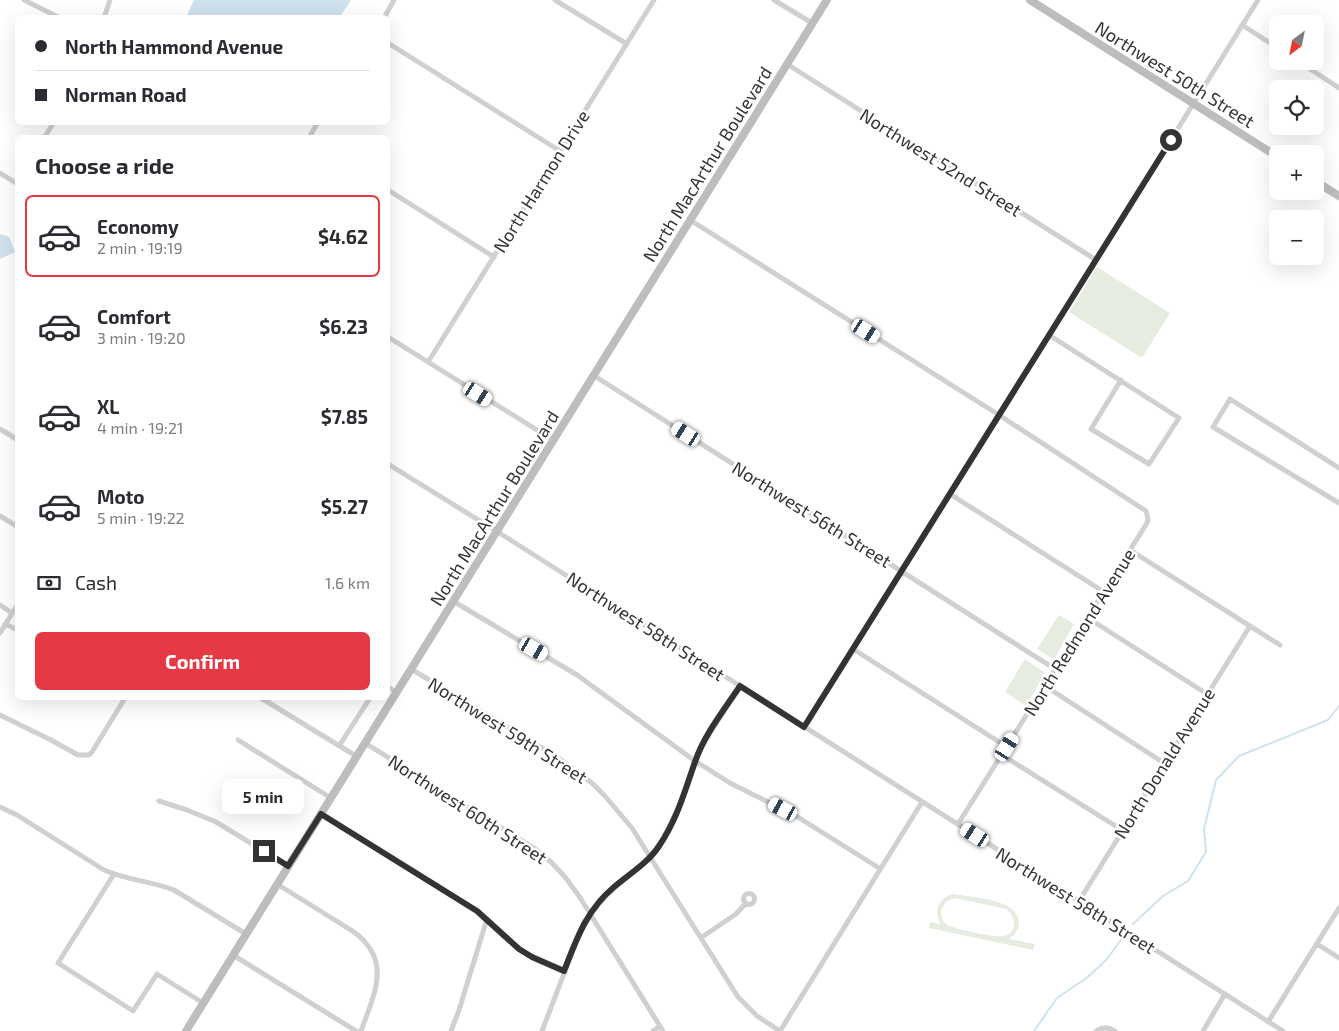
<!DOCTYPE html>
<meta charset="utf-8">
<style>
:root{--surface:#fff;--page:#f7f7f7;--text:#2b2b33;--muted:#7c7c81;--line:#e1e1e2;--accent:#e63946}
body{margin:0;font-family:"Exo 2",sans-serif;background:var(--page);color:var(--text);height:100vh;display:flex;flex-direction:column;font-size:19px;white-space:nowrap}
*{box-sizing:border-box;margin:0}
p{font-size:16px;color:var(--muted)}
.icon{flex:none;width:28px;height:28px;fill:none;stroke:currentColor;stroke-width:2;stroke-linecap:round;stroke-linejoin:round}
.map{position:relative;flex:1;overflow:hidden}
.drawer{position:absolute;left:15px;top:135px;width:375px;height:565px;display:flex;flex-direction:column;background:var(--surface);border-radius:8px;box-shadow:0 5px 20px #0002}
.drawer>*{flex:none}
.banner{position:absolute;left:15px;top:15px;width:375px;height:110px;border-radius:8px;box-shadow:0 5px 20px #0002;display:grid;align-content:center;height:110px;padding:0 20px;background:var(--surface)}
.needle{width:32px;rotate:212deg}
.controls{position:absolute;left:1269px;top:15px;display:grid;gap:10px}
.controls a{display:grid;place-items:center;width:55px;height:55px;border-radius:8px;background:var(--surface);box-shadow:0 5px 20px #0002;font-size:25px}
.end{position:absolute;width:22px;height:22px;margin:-11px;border:6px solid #333;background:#fff;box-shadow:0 0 0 2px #fff}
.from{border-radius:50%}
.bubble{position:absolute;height:35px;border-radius:8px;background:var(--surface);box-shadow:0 5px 20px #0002;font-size:16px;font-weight:700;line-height:35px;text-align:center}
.car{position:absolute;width:15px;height:30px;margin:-15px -8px;border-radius:6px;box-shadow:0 0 4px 1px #0007;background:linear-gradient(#fff 24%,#345 0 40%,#fff 0 76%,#345 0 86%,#fff 0)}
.banner b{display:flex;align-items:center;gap:18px;height:48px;font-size:19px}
.banner b+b{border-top:1px solid var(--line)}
.banner i{width:12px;height:12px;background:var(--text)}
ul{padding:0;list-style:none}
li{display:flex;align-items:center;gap:15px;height:82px;margin:0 10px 8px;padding:0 10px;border:2px solid transparent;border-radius:8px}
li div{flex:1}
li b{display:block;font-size:19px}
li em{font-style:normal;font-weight:700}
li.current{border-color:var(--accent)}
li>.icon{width:45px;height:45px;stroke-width:1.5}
h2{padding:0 20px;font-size:22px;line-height:60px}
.pay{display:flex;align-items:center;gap:12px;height:55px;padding:0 20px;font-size:19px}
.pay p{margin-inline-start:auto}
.action{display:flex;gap:10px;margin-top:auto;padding:10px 20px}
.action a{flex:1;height:58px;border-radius:8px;background:var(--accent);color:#fff;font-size:20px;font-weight:700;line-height:58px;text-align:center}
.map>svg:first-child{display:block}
.green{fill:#e6ecdf;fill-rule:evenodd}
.water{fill:#cfe2ee}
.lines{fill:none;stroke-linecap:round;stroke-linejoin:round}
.stream{stroke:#cfe2ee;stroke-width:2}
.street{stroke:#d0d0d0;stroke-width:5}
.secondary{stroke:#bdbdbd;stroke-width:8}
.route{stroke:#333;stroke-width:6}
.labels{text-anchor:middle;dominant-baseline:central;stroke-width:5;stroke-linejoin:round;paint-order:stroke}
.street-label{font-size:18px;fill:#333;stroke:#fff}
</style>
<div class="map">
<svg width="1339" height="1031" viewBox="0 0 1339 1031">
<rect width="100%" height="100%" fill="#fff"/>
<path class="green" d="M1097 267 1170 313 1142 358 1069 312Z
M1059 615 1074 624 1054 660 1037 649Z
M1025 659 1045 673 1026 706 1005 692Z
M952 894 960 895C977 898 1019 900 1019 923 1019 930 1014 935 1009 939L1035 944 1033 950 929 928 930 922 940 924C934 911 938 899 952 894ZM956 898 1006 909C1016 916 1018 933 1004 936 996 938 952 929 946 924 942 920 941 915 941 910L947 901Z"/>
<path class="water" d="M194 0H351L340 17H186Z
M0 234 9 237 15 252 0 259Z"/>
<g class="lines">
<path class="stream" d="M1133 924 1163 896 1188 881 1206 852 1204 829 1216 780 1239 756 1328 720 1339 706
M1034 1031 1057 998 1088 977 1107 959 1125 934"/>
<path class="street" d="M24 0 60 18
M555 0 627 44
M774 0 812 23
M104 18 110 0
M384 18 394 0
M1242 25 1278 48
M388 43 560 151
M1298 61 1339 88
M787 64 1096 260
M44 138 54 122
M309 138 318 122
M0 173 16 183 18 181
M388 190 494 257
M690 220 999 415 1146 511 1148 519 1147 523 958 824
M1049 335 1179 418 1149 464 1091 429 1121 380
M388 337 553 440
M428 362 654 0
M593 375 1055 669
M0 429 18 440
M388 464 509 539 1283 1031
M1339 468 1230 399 1213 427 1339 503
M950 494 1104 592
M0 516 18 527
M1130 550 1280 645
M453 601 577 675 695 761 730 783 796 816 879 868
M0 605 12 613
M1088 618 1207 694
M5 624 18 630
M0 633 18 604
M853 649 1007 747
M411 669 557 757 592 783 604 795 632 828 650 857 738 997 757 1016 780 1031
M1045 686 1164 763
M388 687 396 692
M261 698 356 756
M0 715 51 740 78 755H89L92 752 125 698
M805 727 1258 0
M238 740 331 798
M365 743 534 848 551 862 565 877 579 896 663 1031
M339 746 370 698
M1002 755 1122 830
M159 801 187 810 216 822 288 866
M0 807 17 815 104 870C126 880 151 881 174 890L246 934
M321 814 477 911 519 949 532 957 565 971
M114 874 58 963 133 1011 157 974 203 1003
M277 884 354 932C393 961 374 994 361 1031
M743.5 899a5.5 5.5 0 1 1 11 0a5.5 5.5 0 1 1-11 0Z
M1079 901 1250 626
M702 937 736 914 746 903
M1317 944 1339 958
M233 955 356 1031
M1268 1022 1339 908
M451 1031 459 1010 487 919
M542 1031 583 924 600 900 650 857 659 847 682 800 700 749 740 686
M653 1031 660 1026
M780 1031 922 802
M1096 1031C1102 1027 1109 1027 1115 1031
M1203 1031 1225 994"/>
<path class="secondary" d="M1030 0 1278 157
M1315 181 1339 196
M186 1031 827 0"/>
</g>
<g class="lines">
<path class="route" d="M264 851 288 866 321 814 477 911 519 949 532 957 564 971C577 938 586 911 614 887 629 874 648 863 659 846 677 820 685 790 695 762 704 735 724 710 740 686L804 727 1171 140"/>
</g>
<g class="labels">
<g class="street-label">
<text transform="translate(1175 74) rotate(32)">Northwest 50th Street</text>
<text transform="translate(941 162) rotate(32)">Northwest 52nd Street</text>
<text transform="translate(707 164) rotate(-58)">North MacArthur Boulevard</text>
<text transform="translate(541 181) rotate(-58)">North Harmon Drive</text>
<text transform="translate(494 508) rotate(-58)">North MacArthur Boulevard</text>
<text transform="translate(812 514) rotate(32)">Northwest 56th Street</text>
<text transform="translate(646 626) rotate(33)">Northwest 58th Street</text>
<text transform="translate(1079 632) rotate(-58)">North Redmond Avenue</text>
<text transform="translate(508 730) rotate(32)">Northwest 59th Street</text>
<text transform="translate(1164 763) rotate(-58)">North Donald Avenue</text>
<text transform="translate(468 809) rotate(33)">Northwest 60th Street</text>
<text transform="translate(1076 900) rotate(32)">Northwest 58th Street</text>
</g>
</g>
</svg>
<div class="controls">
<a><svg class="needle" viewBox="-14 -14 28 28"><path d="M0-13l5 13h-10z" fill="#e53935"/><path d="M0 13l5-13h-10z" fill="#7c7c81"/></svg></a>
<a><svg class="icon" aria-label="locate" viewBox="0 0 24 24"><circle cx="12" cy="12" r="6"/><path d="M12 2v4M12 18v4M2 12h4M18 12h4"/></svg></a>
<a>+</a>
<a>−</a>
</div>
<i class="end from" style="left:1171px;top:140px"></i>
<i class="end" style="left:264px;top:851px"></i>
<div class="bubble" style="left:222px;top:779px;width:82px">5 min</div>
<i class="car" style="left:866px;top:331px;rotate:122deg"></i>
<i class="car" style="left:478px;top:394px;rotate:122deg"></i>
<i class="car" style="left:686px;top:434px;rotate:303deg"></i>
<i class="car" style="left:534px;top:649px;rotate:120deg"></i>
<i class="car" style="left:1007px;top:747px;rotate:32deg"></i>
<i class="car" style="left:783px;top:809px;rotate:298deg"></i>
<i class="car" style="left:975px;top:835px;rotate:302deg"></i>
<div class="banner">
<b><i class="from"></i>North Hammond Avenue</b>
<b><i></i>Norman Road</b>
</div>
<section class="drawer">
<h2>Choose a ride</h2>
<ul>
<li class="current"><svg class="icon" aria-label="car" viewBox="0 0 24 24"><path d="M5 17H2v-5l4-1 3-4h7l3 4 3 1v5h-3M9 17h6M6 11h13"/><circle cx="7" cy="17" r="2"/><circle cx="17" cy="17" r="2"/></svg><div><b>Economy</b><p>2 min · 19:19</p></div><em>$4.62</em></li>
<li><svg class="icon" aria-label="car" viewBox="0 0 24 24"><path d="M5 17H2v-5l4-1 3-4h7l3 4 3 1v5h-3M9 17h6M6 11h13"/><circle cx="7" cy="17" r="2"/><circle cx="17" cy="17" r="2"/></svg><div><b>Comfort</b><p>3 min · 19:20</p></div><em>$6.23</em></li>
<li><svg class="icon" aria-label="car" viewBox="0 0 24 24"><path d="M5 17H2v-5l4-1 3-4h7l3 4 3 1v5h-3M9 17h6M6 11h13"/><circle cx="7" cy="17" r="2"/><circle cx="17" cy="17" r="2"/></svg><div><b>XL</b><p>4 min · 19:21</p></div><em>$7.85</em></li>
<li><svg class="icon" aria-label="car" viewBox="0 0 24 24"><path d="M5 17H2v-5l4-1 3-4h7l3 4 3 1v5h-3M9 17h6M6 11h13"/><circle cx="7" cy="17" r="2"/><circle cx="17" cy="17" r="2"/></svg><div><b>Moto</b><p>5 min · 19:22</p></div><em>$5.27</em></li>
</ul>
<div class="pay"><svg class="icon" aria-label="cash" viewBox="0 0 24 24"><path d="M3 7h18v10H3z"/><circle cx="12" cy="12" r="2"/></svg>Cash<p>1.6 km</p></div>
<div class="action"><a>Confirm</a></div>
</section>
</div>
